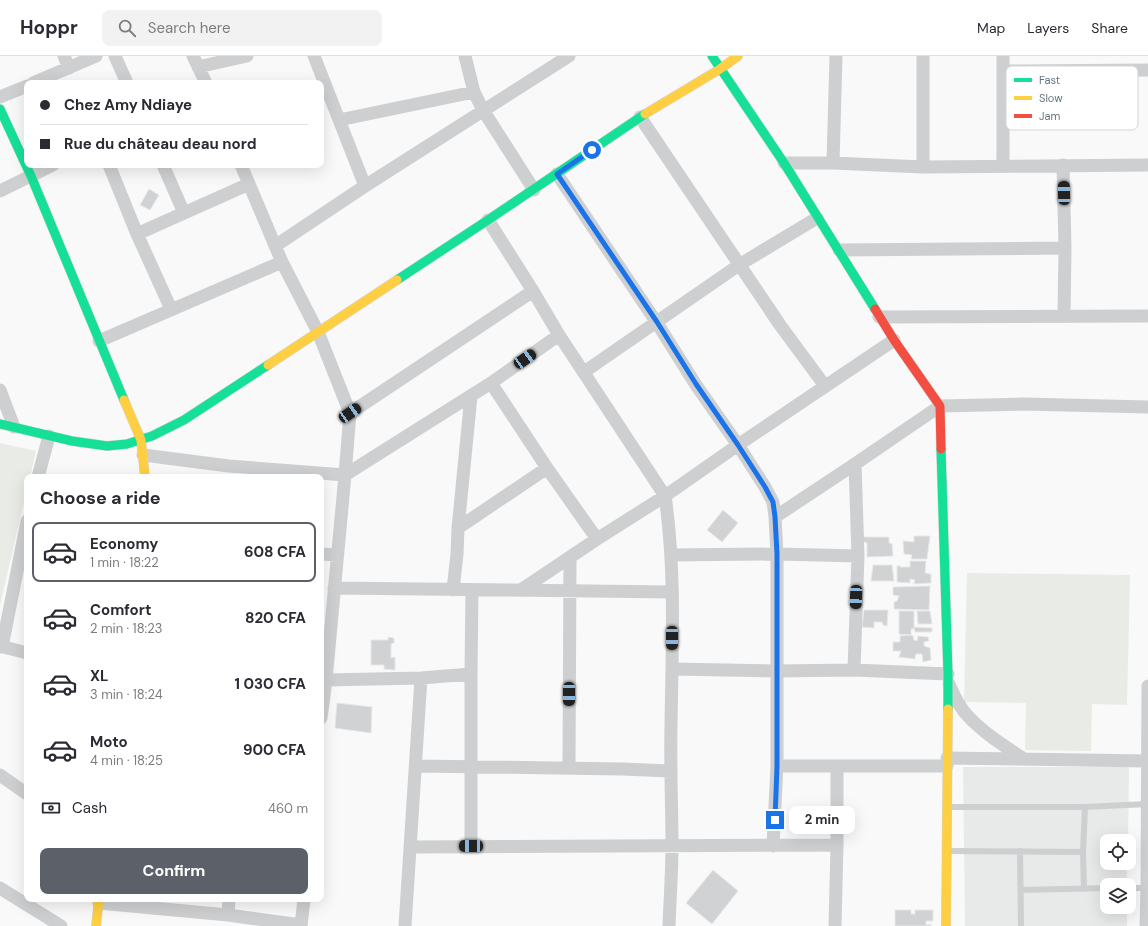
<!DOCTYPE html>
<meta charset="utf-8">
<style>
:root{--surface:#fff;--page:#f2f2f3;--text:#2b2b33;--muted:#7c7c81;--line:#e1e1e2;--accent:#5c6169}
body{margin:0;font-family:"DM Sans",sans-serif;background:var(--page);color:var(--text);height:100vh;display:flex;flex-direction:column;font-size:15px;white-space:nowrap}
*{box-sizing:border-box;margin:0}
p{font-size:13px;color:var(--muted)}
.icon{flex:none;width:22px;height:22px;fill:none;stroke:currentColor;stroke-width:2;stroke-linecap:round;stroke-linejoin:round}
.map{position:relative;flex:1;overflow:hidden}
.details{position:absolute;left:24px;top:418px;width:300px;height:428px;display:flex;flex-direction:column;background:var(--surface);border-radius:8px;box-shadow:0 4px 16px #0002}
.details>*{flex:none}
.banner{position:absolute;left:24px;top:24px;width:300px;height:88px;border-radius:8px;box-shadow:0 4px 16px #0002;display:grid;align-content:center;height:88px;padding:0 16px;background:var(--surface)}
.buttons{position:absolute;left:1100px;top:778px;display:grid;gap:8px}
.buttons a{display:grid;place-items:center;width:36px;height:36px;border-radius:8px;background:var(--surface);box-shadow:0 4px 16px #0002;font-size:20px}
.end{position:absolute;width:18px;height:18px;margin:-9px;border:5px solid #1a73e8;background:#fff;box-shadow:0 0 0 2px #fff}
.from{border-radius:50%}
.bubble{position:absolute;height:28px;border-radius:8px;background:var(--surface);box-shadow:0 4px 16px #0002;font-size:13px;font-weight:700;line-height:28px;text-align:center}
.car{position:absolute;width:12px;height:24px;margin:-12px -6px;border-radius:5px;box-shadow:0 0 3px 1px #0007;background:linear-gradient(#222 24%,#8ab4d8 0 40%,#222 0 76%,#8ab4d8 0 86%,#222 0)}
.banner b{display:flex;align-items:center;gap:14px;height:38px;font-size:15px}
.banner b+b{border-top:1px solid var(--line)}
.banner i{width:10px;height:10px;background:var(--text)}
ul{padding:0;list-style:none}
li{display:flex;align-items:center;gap:12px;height:60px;margin:0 8px 6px;padding:0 8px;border:2px solid transparent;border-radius:8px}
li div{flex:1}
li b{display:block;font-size:15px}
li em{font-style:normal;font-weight:700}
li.on{border-color:var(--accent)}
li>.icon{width:36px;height:36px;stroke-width:1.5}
h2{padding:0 16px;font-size:18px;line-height:48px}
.pay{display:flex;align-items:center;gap:10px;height:44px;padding:0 16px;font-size:15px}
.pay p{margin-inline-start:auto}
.action{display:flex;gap:8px;margin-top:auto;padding:8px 16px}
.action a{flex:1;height:46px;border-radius:8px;background:var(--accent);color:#fff;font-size:16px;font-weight:700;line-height:46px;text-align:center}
header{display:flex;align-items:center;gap:24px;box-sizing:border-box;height:56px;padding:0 20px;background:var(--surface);border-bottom:1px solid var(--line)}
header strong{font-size:19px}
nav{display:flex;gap:22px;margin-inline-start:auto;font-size:14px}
.search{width:280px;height:36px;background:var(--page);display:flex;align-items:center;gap:10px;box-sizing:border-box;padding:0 14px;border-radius:8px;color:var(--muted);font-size:15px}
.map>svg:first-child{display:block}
.built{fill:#e8e9e9}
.green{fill:#e8ebe6}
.building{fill:#d0d2d3;stroke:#e8e8e8}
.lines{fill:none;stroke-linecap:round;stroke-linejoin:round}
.fast-casing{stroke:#d5d6d7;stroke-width:10}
.slow-casing{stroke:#d5d6d7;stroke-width:10}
.jam-casing{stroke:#d5d6d7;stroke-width:10}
.lane{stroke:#cecfd0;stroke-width:6}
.street{stroke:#cecfd0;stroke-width:13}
.fast{stroke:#16e098;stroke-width:9}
.slow{stroke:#ffcf43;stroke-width:9}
.jam{stroke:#f24e42;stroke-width:9}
.route{stroke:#1a73e8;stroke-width:5}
.key{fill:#fff;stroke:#d1d6da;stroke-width:1}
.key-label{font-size:11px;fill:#657683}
</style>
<header>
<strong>Hoppr</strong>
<div class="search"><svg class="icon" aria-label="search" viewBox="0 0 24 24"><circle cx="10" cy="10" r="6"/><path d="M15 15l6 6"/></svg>Search here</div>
<nav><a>Map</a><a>Layers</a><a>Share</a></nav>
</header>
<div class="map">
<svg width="1148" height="870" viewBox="0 0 1148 870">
<rect width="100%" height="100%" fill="#f9f9f9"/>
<path class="built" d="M963 711H1129L1128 785H1107V807H1127V829H1107V851H1127V870H965Z"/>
<path class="green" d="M0 387 36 395 30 421H27V433L0 549Z
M967 517 1130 519 1127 649 1092 648 1091 695 1025 694 1026 647 964 646Z"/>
<path class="building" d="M149 133 159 139 150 154 140 149Z
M723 454 738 467 722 486 707 474Z
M914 480H930L927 503H911L912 499 904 498 903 485 914 486Z
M863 481H889V487L892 488 893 500 867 501V487L862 485Z
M910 505H926L925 517 931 518V527L914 528 915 524 910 523V527L897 526V510H901L900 511H910Z
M873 509H892L894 525H871Z
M930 530 929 554 894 553V546L897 545 899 540 893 539V531Z
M864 554H888L887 570 883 569 882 566H874V572L862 571Z
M899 555H914V573H911V579L899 578Z
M917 555H930L932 568H918Z
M914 571 932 572V576H915Z
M911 579 913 580 914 584 917 585 918 580 928 581 929 585 924 586V590L930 592 931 604 923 606 922 598H916L915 603 899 601 901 595H893V586H900V580Z
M388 581 394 582V587L391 588V602L395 601V614L384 613V609H371V584H388Z
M337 647 372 651 371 677 335 672Z
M713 814 738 835 712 868 686 847Z
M895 854H911V858H915V854H933V865H926V869L931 868V870H895Z"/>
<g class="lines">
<defs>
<path id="fast" d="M712 0 784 107 875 253
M0 53 31 120 124 344
M397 224 488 164 645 58
M0 368 72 385 107 390 127 388 152 380 184 364 268 309
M941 393 948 618V653"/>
<path id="slow" d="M645 58 720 13 738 0
M268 309 397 224
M124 344 141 384 145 421
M96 870 99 843
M946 870 948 653"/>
<path id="jam" d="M875 253 894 284 940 350 941 393"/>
</defs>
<use href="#fast" class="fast-casing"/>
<use href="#slow" class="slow-casing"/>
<use href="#jam" class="jam-casing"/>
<path class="lane" d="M949 751H1085L1147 748
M949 795 1083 796
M1020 795 1021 870
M1129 832H1147
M1084 833 1083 796 1085 751
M1021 834 1107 832"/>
<path class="street" d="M64 0 69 12
M115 0 127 27
M193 0 206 27
M314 0 365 130
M465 0 474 36 483 54 534 134
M198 11 247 0
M1003 15 1148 14
M33 27 96 0
M0 41 27 30
M640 61 780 269 825 330
M339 64 474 36
M784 107H833L923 111 1148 109
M833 107 836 0
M109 109 137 178 249 128
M163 109 184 157
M241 109 282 206 318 276 350 357 345 419 326 624 321 662
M1063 109 1065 192 1064 260
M1003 110V0
M923 111V0
M557 118 657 267 696 329 738 389 765 431 773 446 775 461 777 498V710L773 790
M0 135 53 109
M488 164 533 235 559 279 665 440C676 515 672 594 671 670 670 710 672 749 672 788 672 815 670 843 669 870
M137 178 171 253
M275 190 365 130 569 0
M839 194 1065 192
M879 261 1148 260
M99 285 282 206
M584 316 739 209 817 162
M491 327 547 412 597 483
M0 334 14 371
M350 357 533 235
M143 399 229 410 345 419 491 327 559 279
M38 421 49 380
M775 461 855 408 940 350 1024 348 1148 351
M458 472 547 412
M321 498 337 499
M671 499 777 498 858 500
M334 532 672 536
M453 534 457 498 458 472 471 340
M521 534 597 483 665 440 738 389 894 284
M0 590 27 597
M2 591 27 465
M672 613 777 615 854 614 948 618
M854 614 858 500 855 408
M326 624 421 622 471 618 472 534
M949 628C954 639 958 649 966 658 982 676 1004 690 1024 703
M947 702 1148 705
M416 710 622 713 670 715
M777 710H947
M569 712 570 502
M0 719 27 738
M471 790V618
M410 791 837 789
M0 832 61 870
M99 847 228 859 301 869
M228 859 229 843
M301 870 304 843
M405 870 421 622
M835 870 837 789V710
M1146 870 1147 832 1148 630"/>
<use href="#fast" class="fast"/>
<use href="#slow" class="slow"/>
<use href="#jam" class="jam"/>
</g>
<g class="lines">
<path class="route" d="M592 94 557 118 657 266 696 328 738 389 765 431 773 446 775 461 777 498V710L775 764"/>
</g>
<rect x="1006" y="10" width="132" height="64" rx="6" class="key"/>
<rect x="1014" y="22" width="18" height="4" fill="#16e098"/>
<rect x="1014" y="40" width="18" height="4" fill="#ffcf43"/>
<rect x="1014" y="58" width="18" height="4" fill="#f24e42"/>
<g class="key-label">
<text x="1039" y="28">Fast</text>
<text x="1039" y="46">Slow</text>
<text x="1039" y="64">Jam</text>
</g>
</svg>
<div class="buttons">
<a><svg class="icon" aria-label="locate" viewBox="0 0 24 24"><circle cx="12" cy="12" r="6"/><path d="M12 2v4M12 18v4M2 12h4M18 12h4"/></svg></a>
<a><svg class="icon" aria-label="layers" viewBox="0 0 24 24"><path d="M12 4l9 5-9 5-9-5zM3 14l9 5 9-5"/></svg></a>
</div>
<i class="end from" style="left:592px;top:94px"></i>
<i class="end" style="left:775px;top:764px"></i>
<div class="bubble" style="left:789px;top:750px;width:66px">2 min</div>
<i class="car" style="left:1064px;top:137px;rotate:359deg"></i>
<i class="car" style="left:525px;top:303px;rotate:55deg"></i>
<i class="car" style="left:350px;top:357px;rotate:56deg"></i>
<i class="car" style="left:856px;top:541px;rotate:182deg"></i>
<i class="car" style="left:672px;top:582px;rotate:180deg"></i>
<i class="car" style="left:569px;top:638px;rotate:180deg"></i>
<i class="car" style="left:471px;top:790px;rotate:270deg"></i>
<div class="banner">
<b><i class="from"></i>Chez Amy Ndiaye</b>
<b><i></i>Rue du château deau nord</b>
</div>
<section class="details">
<h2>Choose a ride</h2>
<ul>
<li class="on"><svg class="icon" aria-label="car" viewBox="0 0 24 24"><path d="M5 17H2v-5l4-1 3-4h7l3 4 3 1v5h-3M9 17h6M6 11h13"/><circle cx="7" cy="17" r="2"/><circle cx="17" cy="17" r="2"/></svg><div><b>Economy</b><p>1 min · 18:22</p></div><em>608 CFA</em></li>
<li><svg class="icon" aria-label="car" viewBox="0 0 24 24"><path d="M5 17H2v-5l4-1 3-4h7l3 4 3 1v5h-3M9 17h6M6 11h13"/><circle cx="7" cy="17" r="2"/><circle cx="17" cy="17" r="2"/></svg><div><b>Comfort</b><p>2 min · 18:23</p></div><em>820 CFA</em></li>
<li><svg class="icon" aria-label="car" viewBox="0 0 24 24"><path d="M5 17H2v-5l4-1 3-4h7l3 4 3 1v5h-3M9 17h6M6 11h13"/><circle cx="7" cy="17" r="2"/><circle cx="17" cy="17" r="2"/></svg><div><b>XL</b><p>3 min · 18:24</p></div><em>1 030 CFA</em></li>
<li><svg class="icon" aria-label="car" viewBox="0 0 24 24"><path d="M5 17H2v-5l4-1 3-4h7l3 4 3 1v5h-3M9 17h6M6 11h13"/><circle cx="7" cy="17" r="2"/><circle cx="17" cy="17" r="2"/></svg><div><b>Moto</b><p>4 min · 18:25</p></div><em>900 CFA</em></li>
</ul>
<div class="pay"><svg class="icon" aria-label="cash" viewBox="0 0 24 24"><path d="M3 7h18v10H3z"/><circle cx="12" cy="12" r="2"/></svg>Cash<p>460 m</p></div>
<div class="action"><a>Confirm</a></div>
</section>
</div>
